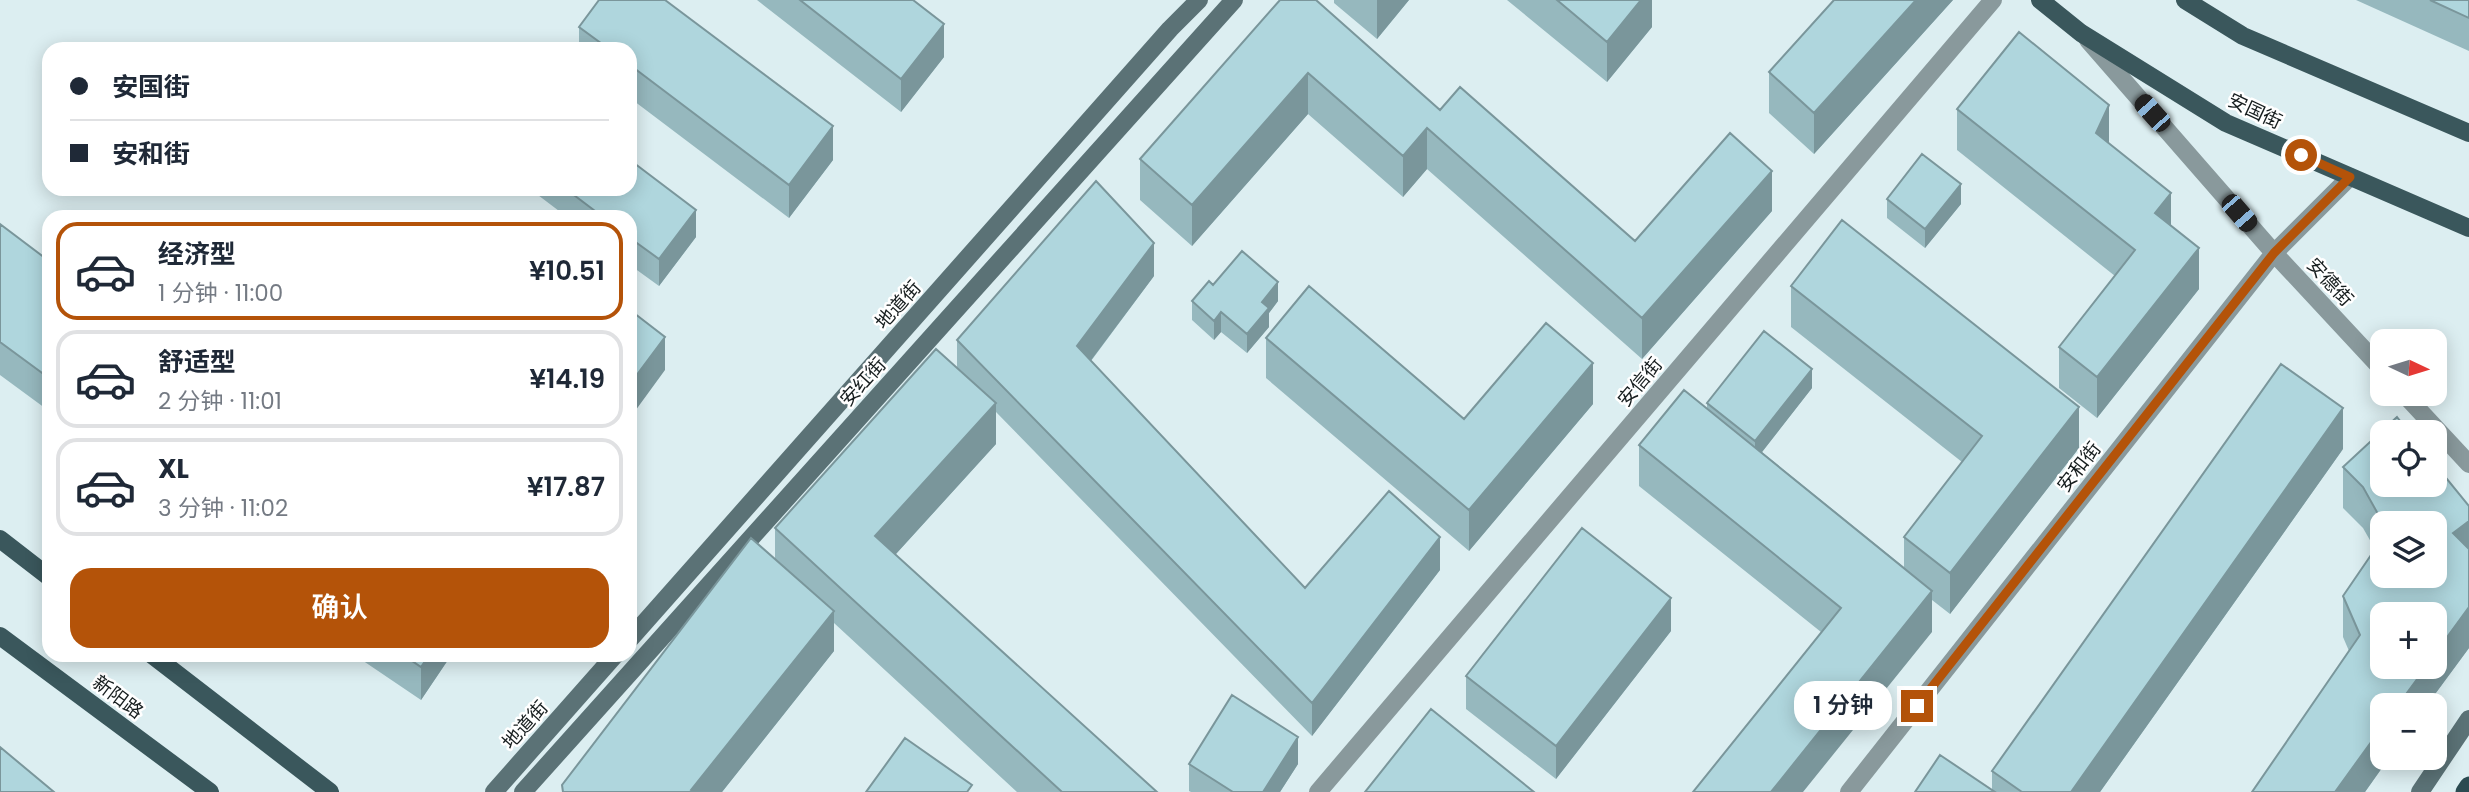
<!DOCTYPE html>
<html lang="zh">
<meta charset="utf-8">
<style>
:root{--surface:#fff;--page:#f6f6f7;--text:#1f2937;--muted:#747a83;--line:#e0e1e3;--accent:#b45309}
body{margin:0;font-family:Poppins,"Noto Sans SC",sans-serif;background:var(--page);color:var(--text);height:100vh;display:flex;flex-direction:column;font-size:26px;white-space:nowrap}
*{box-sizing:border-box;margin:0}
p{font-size:23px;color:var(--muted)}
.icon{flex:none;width:38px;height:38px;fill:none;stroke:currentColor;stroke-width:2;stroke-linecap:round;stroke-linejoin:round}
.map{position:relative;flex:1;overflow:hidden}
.panel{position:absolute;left:42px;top:210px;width:595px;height:452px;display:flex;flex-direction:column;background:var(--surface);border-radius:21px;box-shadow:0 4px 18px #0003}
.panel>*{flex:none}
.guide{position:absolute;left:42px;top:42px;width:595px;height:154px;border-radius:21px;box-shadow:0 4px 18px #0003;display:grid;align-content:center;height:154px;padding:0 28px;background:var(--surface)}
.needle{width:46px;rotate:94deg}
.fabs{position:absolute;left:2370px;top:329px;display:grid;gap:14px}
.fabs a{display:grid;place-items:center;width:77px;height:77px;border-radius:14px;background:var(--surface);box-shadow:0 4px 18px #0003;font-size:35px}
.end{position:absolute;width:32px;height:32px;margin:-16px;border:9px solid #b45309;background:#fff;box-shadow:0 0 0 4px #fff}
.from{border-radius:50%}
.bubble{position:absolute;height:49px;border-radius:21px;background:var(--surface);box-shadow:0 4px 18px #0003;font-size:23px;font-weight:600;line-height:49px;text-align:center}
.car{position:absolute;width:21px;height:42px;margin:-21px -10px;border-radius:9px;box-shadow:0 0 5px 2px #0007;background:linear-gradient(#222 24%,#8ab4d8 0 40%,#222 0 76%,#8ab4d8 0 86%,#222 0)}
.guide b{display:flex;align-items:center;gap:24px;height:66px;font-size:26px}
.guide b+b{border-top:2px solid var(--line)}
.guide i{width:18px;height:18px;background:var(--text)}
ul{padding:12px 0 0;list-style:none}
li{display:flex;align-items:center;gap:21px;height:98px;margin:0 14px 10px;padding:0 14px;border:4px solid var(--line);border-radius:21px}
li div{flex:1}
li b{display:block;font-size:26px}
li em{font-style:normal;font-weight:600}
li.on{border-color:var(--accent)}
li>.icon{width:63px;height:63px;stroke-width:1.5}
.cta{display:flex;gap:14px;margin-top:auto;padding:14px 28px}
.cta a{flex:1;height:80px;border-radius:21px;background:var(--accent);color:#fff;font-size:28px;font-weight:600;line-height:80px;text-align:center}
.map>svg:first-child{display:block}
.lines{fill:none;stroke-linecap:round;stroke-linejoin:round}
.minor{stroke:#89999c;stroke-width:18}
.tertiary{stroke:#89999c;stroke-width:18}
.secondary{stroke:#5b7276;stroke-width:18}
.primary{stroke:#3a575c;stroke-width:18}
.trunk{stroke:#2b4b51;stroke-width:19}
.wall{fill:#96b8be;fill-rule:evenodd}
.shaded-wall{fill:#7a969b}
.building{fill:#afd6dd;stroke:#7a969b;stroke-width:2}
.route{stroke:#b45309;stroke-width:9}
.labels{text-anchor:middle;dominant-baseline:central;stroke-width:5;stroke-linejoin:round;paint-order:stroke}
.street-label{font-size:19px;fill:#161d1e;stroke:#fff}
</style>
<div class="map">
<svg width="2469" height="792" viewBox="0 0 2469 792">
<rect width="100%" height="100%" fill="#dceef1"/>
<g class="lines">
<path class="minor" d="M1318 792 1993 0"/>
<path class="tertiary" d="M2088 40 2274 253 2382 369
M2404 394 2469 464
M1849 792 2274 253 2350 177"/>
<path class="secondary" d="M630 639 1170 29 1199 0
M494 792 616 654
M523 792 1234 0
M2420 792 2469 719"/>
<path class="primary" d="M2040 0 2081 33 2226 123 2469 228
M2185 0 2243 36 2469 133
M0 539 49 577
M0 636 210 792
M151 654 330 792"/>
<path class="trunk" d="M2465 792 2469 786"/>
</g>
<path class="wall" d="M599 0H665L833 126V160L789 218 630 98V49H579V27Z
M757 0H913L944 57 901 112Z
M1280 0 1440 110 1635 241 1772 211 1642 359 1427 169 1403 197 1308 114 1192 246 1140 200V159Z
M1334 0H1409L1377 39 1334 3Z
M1507 0H1652V27L1607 82Z
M1834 0H1953L1814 154 1769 113V72Z
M2356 0H2469V51Z
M1957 109 2109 144 2171 226 2199 289 2097 418 2059 388V347L2115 276 1957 150Z
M530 189H630L696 237 659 286 630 265V217H567Z
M1887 199 1961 204 1925 248 1887 218Z
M0 224 49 261V411L0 375Z
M1154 276 1091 361 1305 588 1440 570 1312 736 996 412V444L895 555 1157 792H1017L834 623V651L722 792H562V785L775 559V528L957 368V340Z
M1791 286 2079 448 1950 614 1932 600V632H1821L1639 486V445L1707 408V403L1812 388 1762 452 1904 567V537L1962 462 1791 327Z
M1192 301H1278L1269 313V327L1247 353 1221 332 1214 340 1192 320Z
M1266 338 1464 419 1593 404 1469 551 1266 378Z
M2343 449 2100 792H1915L1992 790V771Z
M2343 467 2469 506V648L2427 705 2382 758H2389L2365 792 2349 651 2343 637V596L2375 549 2363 528 2343 508ZM2382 523H2434L2382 576Z
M1671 631 1556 779 1466 709V676Z
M353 654H452L421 700Z
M1189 764H1298L1280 792H1191L1189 791Z"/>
<path class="shaded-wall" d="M1377 0H1409L1377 39Z
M1641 0H1652V27L1607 82V42Z
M1916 0H1953L1814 154V113Z
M944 24V57L901 112V79Z
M1308 73V114L1192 246V205Z
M2109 105V145L2096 133Z
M833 126V160L789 218V185Z
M1427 128V169L1403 197V156Z
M1772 171V211L1642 359V318Z
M1961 184V204L1925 248V229Z
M2171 193V234L2155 213Z
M696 210V237L659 286V259Z
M1154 243V276L1077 379V346Z
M2199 248V289L2097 418V377Z
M1278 282V301L1269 313V327L1247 353V334L1262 302Z
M1221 312V332L1214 340V321Z
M665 337V370L630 418V384Z
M1593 363V404L1469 551V510Z
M1812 369V388L1755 461V441Z
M996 403V444L875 577V536Z
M2079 407V448L1950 614V573Z
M2343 408V449L2100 792H2071Z
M2469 521V562L2453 533Z
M1440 537V570L1312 736V703Z
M1932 591V632L1803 792H1771Z
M1671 598V631L1556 779V746Z
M2469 607V648L2427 705H2398L2426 667H2434V655Z
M834 611V651L722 792H691V790Z
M430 654H452L421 700V667Z
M2382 727V758H2389L2365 792H2335Z
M1298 737V764L1280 792H1263Z"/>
<path class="building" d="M599 0H665L833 126 789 185 630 65V49H609L579 27Z
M800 0H913L944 24 901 79Z
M1280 0H1316L1440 110 1460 87 1635 241 1730 133 1772 171 1642 318 1427 128 1403 156 1308 73 1192 205 1140 159Z
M1557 0H1641L1607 42Z
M1834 0H1916L1814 113 1769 72Z
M2430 0H2469V18Z
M2019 32 2109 105 2096 133 2171 193 2155 213 2199 248 2097 377 2059 347 2135 250 1957 109Z
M1922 154 1961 184 1925 229 1887 199Z
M630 160 696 210 659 259 630 238V217H603L566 189H630Z
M1096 181 1154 243 1077 346 1305 588 1389 491 1440 537 1312 703 957 340Z
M1842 220 2079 407 1950 573 1904 537 1982 436 1791 286Z
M0 224 49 261V378L0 342Z
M1242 251 1278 282 1262 302 1269 308 1247 334 1221 312 1214 321 1192 301 1209 281 1213 285Z
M1309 286 1464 419 1546 323 1593 363 1469 510 1266 338Z
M630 310 665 337 630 384Z
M1764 331 1812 369 1755 441 1707 403Z
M936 349 996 403 875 536 1157 792H1062L775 528Z
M2281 364 2343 408 2071 792H2022L1992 771Z
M1684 390 1932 591 1771 792H1693L1841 608 1639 445Z
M2397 417 2409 432H2382V485H2434V463L2469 506V521L2453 533 2469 549V607L2434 655V614H2382V667H2426L2398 705H2382V727L2335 792H2252L2360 635 2343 596 2382 539V576H2434V523H2383L2363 487 2343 467Z
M1582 528 1671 598 1556 746 1466 676Z
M751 538 834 611 691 790 694 792H563L562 785Z
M402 654H430L421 667Z
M1232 695 1298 737 1263 792H1233L1189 764Z
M1431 709 1534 792H1365Z
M905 738 972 785 967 792H866Z
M0 747 54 792H0Z
M1940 755 1995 792H1915Z"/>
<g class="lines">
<path class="route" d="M1917 706 2274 253 2350 177 2301 155"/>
</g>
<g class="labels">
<g class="street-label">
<text transform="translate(2255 111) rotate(25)">安国街</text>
<text transform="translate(2330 282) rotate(47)">安德街</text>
<text transform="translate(898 305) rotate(-48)">地道街</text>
<text transform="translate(863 382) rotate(-48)">安红街</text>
<text transform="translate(1640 382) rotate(-50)">安信街</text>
<text transform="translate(2079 467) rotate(-52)">安和街</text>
<text transform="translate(118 697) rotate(37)">新阳路</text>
<text transform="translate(525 725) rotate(-48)">地道街</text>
</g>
</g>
</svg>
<div class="fabs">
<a><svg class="needle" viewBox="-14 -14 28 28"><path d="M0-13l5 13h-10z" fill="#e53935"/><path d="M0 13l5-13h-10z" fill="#747a83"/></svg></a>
<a><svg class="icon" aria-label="locate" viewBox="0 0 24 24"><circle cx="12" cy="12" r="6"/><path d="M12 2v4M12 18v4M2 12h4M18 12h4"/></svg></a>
<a><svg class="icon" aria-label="layers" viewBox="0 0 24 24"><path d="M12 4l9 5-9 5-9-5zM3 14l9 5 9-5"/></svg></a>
<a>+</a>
<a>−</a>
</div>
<i class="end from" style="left:2301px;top:155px"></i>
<i class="end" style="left:1917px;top:706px"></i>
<div class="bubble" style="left:1794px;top:681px;width:98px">1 分钟</div>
<i class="car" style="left:2152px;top:113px;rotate:318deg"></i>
<i class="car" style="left:2239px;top:213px;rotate:139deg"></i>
<div class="guide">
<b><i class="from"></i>安国街</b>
<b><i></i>安和街</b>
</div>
<section class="panel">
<ul>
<li class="on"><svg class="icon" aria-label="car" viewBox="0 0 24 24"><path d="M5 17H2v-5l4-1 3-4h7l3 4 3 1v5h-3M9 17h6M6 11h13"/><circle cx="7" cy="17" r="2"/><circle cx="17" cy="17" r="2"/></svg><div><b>经济型</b><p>1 分钟 · 11:00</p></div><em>¥10.51</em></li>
<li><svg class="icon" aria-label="car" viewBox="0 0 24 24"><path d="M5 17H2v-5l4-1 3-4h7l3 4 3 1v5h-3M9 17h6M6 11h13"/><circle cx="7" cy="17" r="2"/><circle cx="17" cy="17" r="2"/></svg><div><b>舒适型</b><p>2 分钟 · 11:01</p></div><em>¥14.19</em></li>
<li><svg class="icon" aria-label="car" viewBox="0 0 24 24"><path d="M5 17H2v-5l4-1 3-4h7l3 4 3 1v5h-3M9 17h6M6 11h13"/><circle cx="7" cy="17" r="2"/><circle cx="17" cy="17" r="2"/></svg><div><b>XL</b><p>3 分钟 · 11:02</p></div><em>¥17.87</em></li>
</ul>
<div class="cta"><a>确认</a></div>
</section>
</div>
